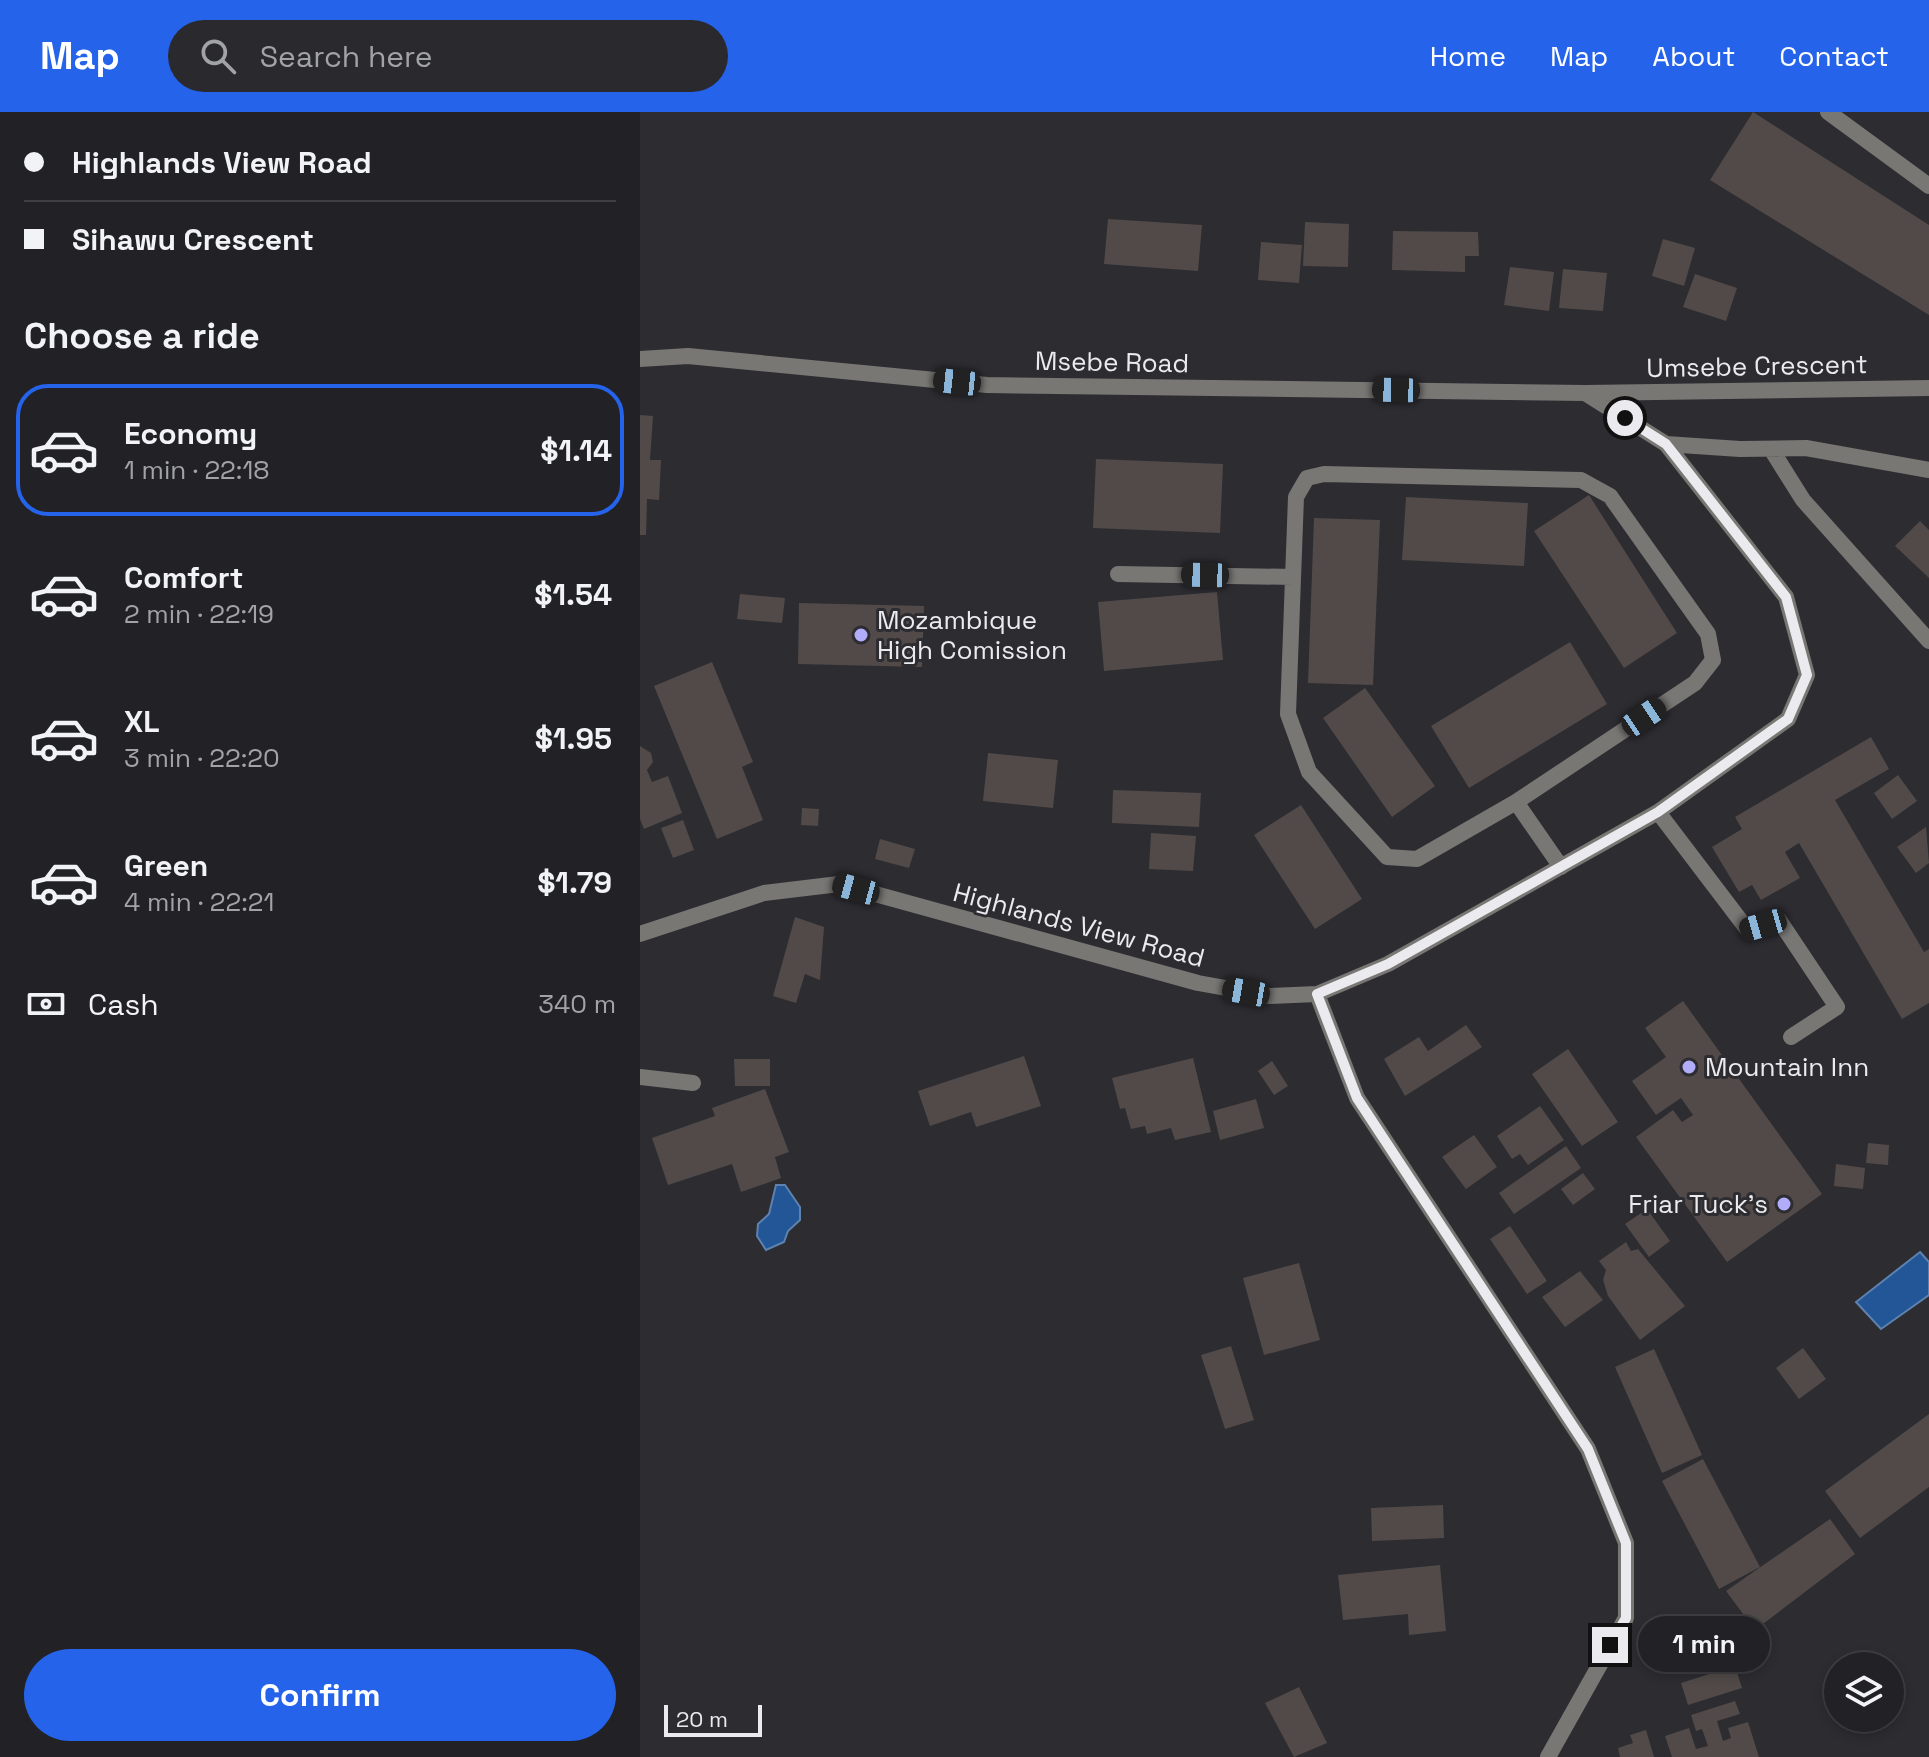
<!DOCTYPE html>
<meta charset="utf-8">
<style>
:root{--surface:#222125;--page:#2a292d;--text:#f1f3f6;--muted:#a2a3a7;--line:#3f3e42;--accent:#2563eb}
body{margin:0;font-family:"Space Grotesk",sans-serif;background:var(--page);color:var(--text);height:100vh;display:flex;flex-direction:column;font-size:30px;white-space:nowrap}
*{box-sizing:border-box;margin:0}
p{font-size:26px;color:var(--muted)}
.icon{flex:none;width:44px;height:44px;fill:none;stroke:currentColor;stroke-width:2;stroke-linecap:round;stroke-linejoin:round}
.map{position:relative;flex:1;overflow:hidden}
.drawer{display:flex;flex-direction:column;background:var(--surface);width:640px}
.drawer>*{flex:none}
.top-card{display:grid;align-content:center;height:176px;padding:0 24px;background:var(--surface)}
.controls{position:absolute;left:1184px;top:1540px;display:grid;gap:16px}
.controls a{display:grid;place-items:center;width:80px;height:80px;border-radius:50%;background:var(--surface);box-shadow:0 4px 12px #0003,0 0 0 2px var(--line);font-size:40px}
.scale{position:absolute;left:24px;bottom:20px;width:98px;box-sizing:border-box;padding-left:8px;border:4px solid #ebeaee;border-top:0;font-size:22px;line-height:28px;white-space:nowrap;color:#ebeaee;-webkit-text-stroke:6px #2d2c31;paint-order:stroke}
.end{position:absolute;width:36px;height:36px;margin:-18px;border:10px solid #ebeaee;background:#111;box-shadow:0 0 0 4px #111}
.from{border-radius:50%}
.bubble{position:absolute;height:56px;border-radius:28px;background:var(--surface);box-shadow:0 4px 12px #0003,0 0 0 2px var(--line);font-size:26px;font-weight:700;line-height:56px;text-align:center}
.car{position:absolute;width:24px;height:48px;margin:-24px -12px;border-radius:10px;box-shadow:0 0 6px 2px #0007;background:linear-gradient(#222 24%,#8ab4d8 0 40%,#222 0 76%,#8ab4d8 0 86%,#222 0)}
.top-card b{display:flex;align-items:center;gap:28px;height:76px;font-size:30px}
.top-card b+b{border-top:2px solid var(--line)}
.top-card i{width:20px;height:20px;background:var(--text)}
ul{padding:0;list-style:none}
li{display:flex;align-items:center;gap:24px;height:132px;margin:0 16px 12px;padding:0 8px;border:4px solid transparent;border-radius:32px}
li div{flex:1}
li b{display:block;font-size:30px}
li em{font-style:normal;font-weight:700}
li.on{border-color:var(--accent)}
li>.icon{width:72px;height:72px;stroke-width:1.5}
h2{padding:0 24px;font-size:36px;line-height:96px}
.pay{display:flex;align-items:center;gap:20px;height:88px;padding:0 24px;font-size:30px}
.pay p{margin-inline-start:auto}
.action{display:flex;gap:16px;margin-top:auto;padding:16px 24px}
.action a{flex:1;height:92px;border-radius:48px;background:var(--accent);color:#fff;font-size:32px;font-weight:700;line-height:92px;text-align:center}
header{display:flex;align-items:center;gap:48px;box-sizing:border-box;height:112px;padding:0 40px;background:var(--accent);color:#fff}
header strong{font-size:38px}
nav{display:flex;gap:44px;margin-inline-start:auto;font-size:28px}
.search{width:560px;height:72px;background:var(--page);display:flex;align-items:center;gap:20px;box-sizing:border-box;padding:0 28px;border-radius:44px;color:var(--muted);font-size:30px}
main{display:flex;flex:1;min-height:0}
.map>svg:first-child{display:block}
.water{fill:#225696;stroke:#5e82b0;stroke-width:2}
.building{fill:#514a49}
.lines{fill:none;stroke-linecap:round;stroke-linejoin:round}
.service{stroke:#797774;stroke-width:16}
.minor{stroke:#797774;stroke-width:16}
.route{stroke:#ebeaee;stroke-width:10}
.poi-dot{fill:#b1adfa;stroke:#2d2c31;stroke-width:3}
.labels{text-anchor:middle;dominant-baseline:central;stroke-width:6;stroke-linejoin:round;paint-order:stroke}
.street-label{font-size:26px;fill:#ebeaee;stroke:#2d2c31}
.poi-label{font-size:26px;fill:#ebeaee;stroke:#2d2c31;text-anchor:start}
</style>
<header>
<strong>Map</strong>
<div class="search"><svg class="icon" aria-label="search" viewBox="0 0 24 24"><circle cx="10" cy="10" r="6"/><path d="M15 15l6 6"/></svg>Search here</div>
<nav><a>Home</a><a>Map</a><a>About</a><a>Contact</a></nav>
</header>
<main>
<section class="drawer">
<div class="top-card">
<b><i class="from"></i>Highlands View Road</b>
<b><i></i>Sihawu Crescent</b>
</div>
<h2>Choose a ride</h2>
<ul>
<li class="on"><svg class="icon" aria-label="car" viewBox="0 0 24 24"><path d="M5 17H2v-5l4-1 3-4h7l3 4 3 1v5h-3M9 17h6M6 11h13"/><circle cx="7" cy="17" r="2"/><circle cx="17" cy="17" r="2"/></svg><div><b>Economy</b><p>1 min · 22:18</p></div><em>$1.14</em></li>
<li><svg class="icon" aria-label="car" viewBox="0 0 24 24"><path d="M5 17H2v-5l4-1 3-4h7l3 4 3 1v5h-3M9 17h6M6 11h13"/><circle cx="7" cy="17" r="2"/><circle cx="17" cy="17" r="2"/></svg><div><b>Comfort</b><p>2 min · 22:19</p></div><em>$1.54</em></li>
<li><svg class="icon" aria-label="car" viewBox="0 0 24 24"><path d="M5 17H2v-5l4-1 3-4h7l3 4 3 1v5h-3M9 17h6M6 11h13"/><circle cx="7" cy="17" r="2"/><circle cx="17" cy="17" r="2"/></svg><div><b>XL</b><p>3 min · 22:20</p></div><em>$1.95</em></li>
<li><svg class="icon" aria-label="car" viewBox="0 0 24 24"><path d="M5 17H2v-5l4-1 3-4h7l3 4 3 1v5h-3M9 17h6M6 11h13"/><circle cx="7" cy="17" r="2"/><circle cx="17" cy="17" r="2"/></svg><div><b>Green</b><p>4 min · 22:21</p></div><em>$1.79</em></li>
</ul>
<div class="pay"><svg class="icon" aria-label="cash" viewBox="0 0 24 24"><path d="M3 7h18v10H3z"/><circle cx="12" cy="12" r="2"/></svg>Cash<p>340 m</p></div>
<div class="action"><a>Confirm</a></div>
</section>
<div class="map">
<svg width="1289" height="1645" viewBox="0 0 1289 1645">
<rect width="100%" height="100%" fill="#2d2c31"/>
<path class="water" d="M136 1073H145L160 1095V1108L148 1119 144 1130 126 1138 117 1124 118 1112 129 1102Z
M1280 1140 1289 1150V1183L1241 1217 1216 1190Z"/>
<path class="building" d="M1113 0 1289 113V203L1070 68Z
M468 107 562 113 558 159 464 152Z
M665 110 709 112 708 155 663 154Z
M753 119 838 120 839 144H825V160L752 158Z
M1023 127 1055 136 1044 174 1012 164Z
M621 130 662 133 659 171 618 168Z
M870 155 914 160 909 199 864 193Z
M923 157 967 161 963 199 919 196Z
M1055 162 1097 176 1086 209 1043 195Z
M0 303 13 304 10 348H21L19 388 7 387 6 423H0Z
M456 347 583 352 580 421 453 416Z
M949 383 1037 521 984 556 894 419Z
M766 385 888 391 884 454 762 448Z
M674 406 740 408 733 573 668 571Z
M1280 409 1289 418V466L1255 434Z
M577 480 583 548 464 559 458 490Z
M100 482 145 486 142 511 97 507Z
M159 491 284 494 282 555 158 552Z
M930 530 967 592 829 676 791 614Z
M72 550 113 650 102 655 123 708 77 727 14 574Z
M725 576 795 674 752 705 683 606Z
M1231 625 1249 657 1195 688 1284 840 1289 837V891L1262 907 1159 731 1145 740 1160 766 1121 788 1112 773 1099 780 1072 735 1102 717 1095 705Z
M0 634 11 641 13 650 7 658 12 670 28 664 42 701 4 717 0 707Z
M348 641 418 648 413 696 343 689Z
M1258 663 1277 689 1252 707 1234 681Z
M473 678 561 681 559 715 472 711Z
M661 693 722 787 675 817 614 723Z
M162 696 179 697 178 714 161 713Z
M43 708 54 738 33 746 21 716Z
M1286 715 1289 751 1276 761 1257 735Z
M511 721 556 724 553 759 509 757Z
M240 727 275 737 269 756 235 747Z
M155 805 184 815 180 868 165 862 156 891 133 884Z
M1043 889 1182 1082 1087 1150 996 1025 1033 998 1042 1010 1053 1003 1041 986 1016 1003 992 969 1026 945 1005 916Z
M826 913 842 935 765 984 744 947 779 925 788 939Z
M928 937 978 1010 942 1034 892 962Z
M384 944 401 994 336 1015 331 1000 290 1014 278 979Z
M553 946 571 1020 535 1028 531 1016 507 1022 505 1014 491 1017 485 996 480 997 472 966Z
M94 947H130V974H95Z
M632 949 648 974 634 983 618 959Z
M125 977 149 1040 135 1045 141 1066 101 1080 92 1052 28 1073 12 1026 75 1004 72 996Z
M616 987 624 1016 580 1028 573 999Z
M900 994 924 1028 888 1053 880 1042 872 1047 857 1024Z
M834 1023 857 1055 826 1077 802 1045Z
M1228 1031 1249 1033 1248 1053 1226 1051Z
M926 1034 941 1056 874 1102 859 1081Z
M1196 1052 1225 1056 1223 1077 1194 1074Z
M943 1061 955 1077 933 1093 921 1077Z
M1007 1097 1030 1129 1009 1145 985 1112Z
M870 1114 907 1169 887 1182 850 1127Z
M986 1130 991 1139 998 1137 1045 1194 1000 1228 968 1184 963 1168 966 1158 959 1149Z
M659 1151 680 1228 624 1243 603 1166Z
M940 1159 963 1188 925 1215 902 1185Z
M591 1234 614 1308 585 1317 561 1243Z
M1163 1236 1186 1267 1159 1287 1136 1256Z
M1014 1237 1062 1343 1022 1361 975 1255Z
M1289 1302V1375L1220 1426 1185 1379Z
M1063 1347 1120 1455 1079 1477 1022 1369Z
M803 1393 804 1426 732 1429 731 1396Z
M1190 1407 1215 1442 1115 1518 1086 1479Z
M800 1453 806 1519 769 1523 768 1502 703 1508 698 1463Z
M1095 1554 1102 1576 1048 1593 1041 1571Z
M659 1575 687 1631 654 1645 625 1591Z
M1095 1589 1100 1602 1077 1609 1083 1629 1091 1626 1088 1616 1108 1610 1119 1645H1032L1025 1624 1049 1616 1056 1637 1068 1634 1062 1617 1056 1619 1051 1603Z
M1006 1618 1014 1645H980L978 1636 993 1631 990 1623Z"/>
<g class="lines">
<path class="service" d="M684 362 941 368 970 384 1068 522 1073 548 1055 571 876 690 777 747 747 745 669 660 648 602 656 385 667 366Z
M478 462 653 465
M876 690 921 755
M1018 700 1107 817 1139 808 1197 895 1151 925"/>
<path class="minor" d="M1188 0 1289 74
M0 247 48 244 347 273 945 281 1289 276
M1026 332 1100 337 1166 336 1289 358
M1131 337 1163 388 1289 529
M0 822 124 781 199 772 558 871 630 884 677 882 748 852 1018 700 1148 607 1167 563 1146 485 1026 332 945 281
M677 882 717 986 948 1337 986 1431V1506L908 1645
M0 965 53 971"/>
</g>
<g class="lines">
<path class="route" d="M970 1533 986 1506V1431L948 1337 717 986 677 882 748 852 1018 700 1148 607 1167 563 1146 485 1026 332 985 306"/>
</g>
<g class="poi-dot">
<circle cx="221" cy="523" r="8"/>
<circle cx="1049" cy="955" r="8"/>
<circle cx="1144" cy="1092" r="8"/>
</g>
<g class="labels">
<g class="street-label">
<text transform="translate(472 250) rotate(1)">Msebe Road</text>
<text transform="translate(1117 254) rotate(-1)">Umsebe Crescent</text>
<text transform="translate(439 813) rotate(15)">Highlands View Road</text>
</g>
<g class="poi-label">
<text x="237" y="508">Mozambique<tspan x="237" dy="30">High Comission</tspan></text>
<text x="1065" y="955">Mountain Inn</text>
<text x="1128" y="1092" text-anchor="end">Friar Tuck's</text>
</g>
</g>
</svg>
<div class="controls">
<a><svg class="icon" aria-label="layers" viewBox="0 0 24 24"><path d="M12 4l9 5-9 5-9-5zM3 14l9 5 9-5"/></svg></a>
</div>
<div class="scale">20 m</div>
<i class="end from" style="left:985px;top:306px"></i>
<i class="end" style="left:970px;top:1533px"></i>
<div class="bubble" style="left:998px;top:1504px;width:132px">1 min</div>
<i class="car" style="left:317px;top:270px;rotate:276deg"></i>
<i class="car" style="left:756px;top:278px;rotate:271deg"></i>
<i class="car" style="left:565px;top:463px;rotate:271deg"></i>
<i class="car" style="left:1004px;top:605px;rotate:56deg"></i>
<i class="car" style="left:216px;top:777px;rotate:285deg"></i>
<i class="car" style="left:1123px;top:813px;rotate:254deg"></i>
<i class="car" style="left:606px;top:880px;rotate:280deg"></i>
</div>
</main>
